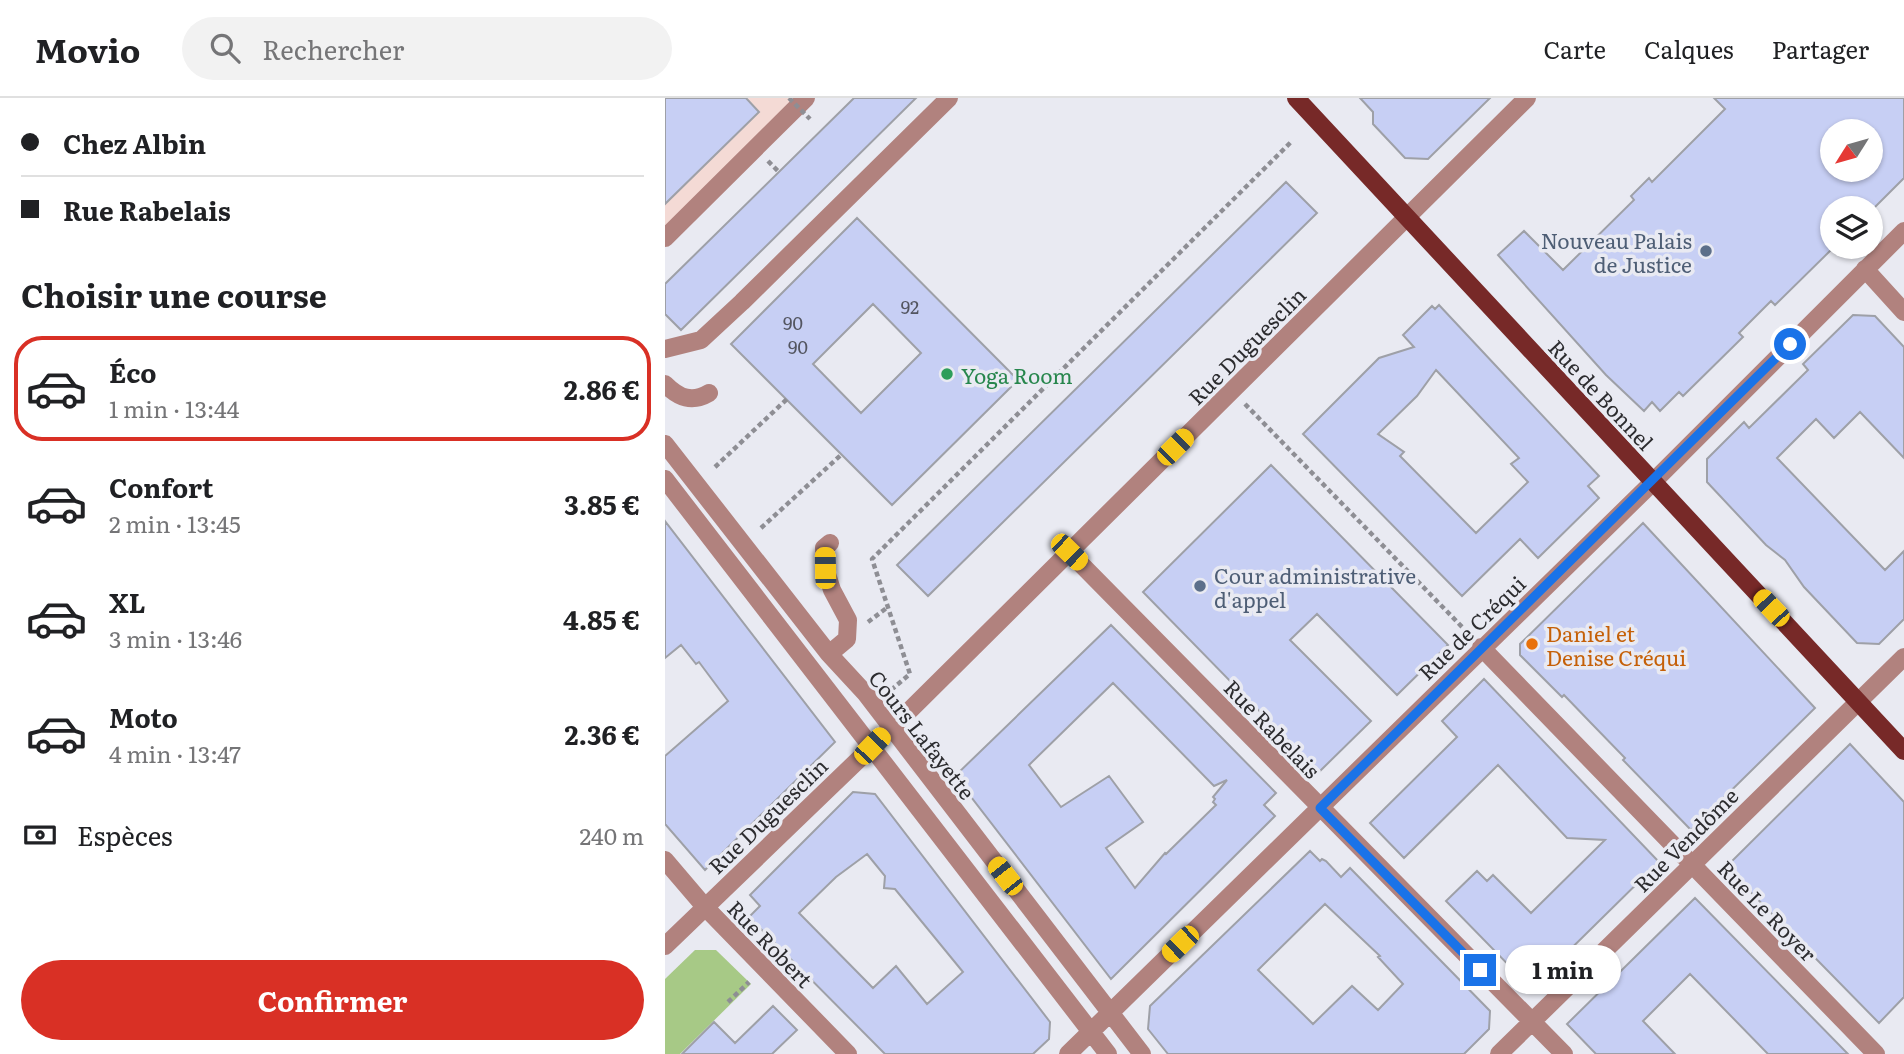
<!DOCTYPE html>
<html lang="fr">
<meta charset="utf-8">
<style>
:root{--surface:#fff;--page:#f2f2f2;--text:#202124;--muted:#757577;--line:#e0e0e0;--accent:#d93025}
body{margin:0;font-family:Literata,serif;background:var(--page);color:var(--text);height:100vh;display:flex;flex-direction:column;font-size:26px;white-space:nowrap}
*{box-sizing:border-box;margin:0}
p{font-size:23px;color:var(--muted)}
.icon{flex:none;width:38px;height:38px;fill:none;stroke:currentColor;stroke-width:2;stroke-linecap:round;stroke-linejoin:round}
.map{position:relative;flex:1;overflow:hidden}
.side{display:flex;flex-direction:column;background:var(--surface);width:665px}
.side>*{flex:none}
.guide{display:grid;align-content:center;height:154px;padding:0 21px;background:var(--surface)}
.needle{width:46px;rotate:233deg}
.controls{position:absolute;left:1155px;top:21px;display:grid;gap:14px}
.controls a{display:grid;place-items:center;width:63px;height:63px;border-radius:50%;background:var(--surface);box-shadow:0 2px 5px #0004;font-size:35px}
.end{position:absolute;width:32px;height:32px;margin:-16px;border:9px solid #1a73e8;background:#fff;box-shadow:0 0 0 4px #fff}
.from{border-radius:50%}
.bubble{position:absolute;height:49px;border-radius:24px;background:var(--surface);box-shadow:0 2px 5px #0004;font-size:23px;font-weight:700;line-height:49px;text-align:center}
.car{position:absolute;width:21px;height:42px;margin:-21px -10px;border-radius:9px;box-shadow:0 0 5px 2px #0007;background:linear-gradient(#f5c518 24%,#345 0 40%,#f5c518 0 76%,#345 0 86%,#f5c518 0)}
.guide b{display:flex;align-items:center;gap:24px;height:66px;font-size:26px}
.guide b+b{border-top:2px solid var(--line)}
.guide i{width:18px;height:18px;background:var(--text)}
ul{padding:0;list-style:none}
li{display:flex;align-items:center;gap:21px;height:105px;margin:0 14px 10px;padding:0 7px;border:4px solid transparent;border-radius:28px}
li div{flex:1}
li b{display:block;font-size:26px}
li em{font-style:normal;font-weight:700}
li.selected{border-color:var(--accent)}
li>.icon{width:63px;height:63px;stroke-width:1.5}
h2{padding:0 21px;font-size:32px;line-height:84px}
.pay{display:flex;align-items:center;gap:18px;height:77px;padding:0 21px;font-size:26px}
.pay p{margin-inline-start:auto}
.button{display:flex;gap:14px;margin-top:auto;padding:14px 21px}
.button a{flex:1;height:80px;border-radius:42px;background:var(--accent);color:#fff;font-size:28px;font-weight:700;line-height:80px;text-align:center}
header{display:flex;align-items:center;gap:42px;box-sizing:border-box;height:98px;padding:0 35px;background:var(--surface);border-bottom:2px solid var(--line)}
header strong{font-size:33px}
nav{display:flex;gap:38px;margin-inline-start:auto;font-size:24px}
.search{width:490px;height:63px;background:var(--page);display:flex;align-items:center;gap:18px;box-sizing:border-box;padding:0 24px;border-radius:38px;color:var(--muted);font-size:26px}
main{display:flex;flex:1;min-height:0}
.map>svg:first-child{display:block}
.commercial{fill:#f4dad5}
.green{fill:#a7c986}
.building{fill:#c7cff4;stroke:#9ea0a7;stroke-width:2;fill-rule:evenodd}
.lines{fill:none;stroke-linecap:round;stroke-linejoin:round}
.path{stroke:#8e8e94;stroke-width:4.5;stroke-dasharray:5 3.5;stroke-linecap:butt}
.minor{stroke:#b1827e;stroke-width:18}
.major{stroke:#772928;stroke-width:18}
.path-bridge{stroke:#8e8e94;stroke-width:4.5;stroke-dasharray:5 3.5;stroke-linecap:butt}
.route{stroke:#1a73e8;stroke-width:9}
.service-dot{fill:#5c6f8a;stroke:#e9eaf2;stroke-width:2.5}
.leisure-dot{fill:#2e9e5b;stroke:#e9eaf2;stroke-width:2.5}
.food-dot{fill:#e8710a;stroke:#e9eaf2;stroke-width:2.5}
.labels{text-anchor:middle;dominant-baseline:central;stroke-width:7;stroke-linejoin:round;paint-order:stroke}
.number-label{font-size:18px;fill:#535560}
.service-label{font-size:21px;fill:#4e5e75;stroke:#e9eaf2;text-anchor:end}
.street-label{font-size:21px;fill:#2c2c2f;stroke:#e9eaf2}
.leisure-label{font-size:21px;fill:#27864d;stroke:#e9eaf2;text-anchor:start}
.food-label{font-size:21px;fill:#c56008;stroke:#e9eaf2;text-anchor:start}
</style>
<header>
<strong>Movio</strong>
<div class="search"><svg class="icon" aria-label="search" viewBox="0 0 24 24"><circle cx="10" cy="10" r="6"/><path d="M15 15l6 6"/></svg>Rechercher</div>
<nav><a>Carte</a><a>Calques</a><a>Partager</a></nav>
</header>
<main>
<section class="side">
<div class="guide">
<b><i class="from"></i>Chez Albin</b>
<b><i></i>Rue Rabelais</b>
</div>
<h2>Choisir une course</h2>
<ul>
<li class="selected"><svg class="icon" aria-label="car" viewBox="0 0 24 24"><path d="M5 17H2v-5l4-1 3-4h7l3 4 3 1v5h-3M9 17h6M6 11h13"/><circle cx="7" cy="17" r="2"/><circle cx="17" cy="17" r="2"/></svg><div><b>Éco</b><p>1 min · 13:44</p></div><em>2.86 €</em></li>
<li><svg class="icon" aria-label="car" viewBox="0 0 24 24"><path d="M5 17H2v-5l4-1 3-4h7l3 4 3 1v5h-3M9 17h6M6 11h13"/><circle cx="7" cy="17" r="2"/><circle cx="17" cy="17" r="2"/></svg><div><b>Confort</b><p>2 min · 13:45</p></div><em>3.85 €</em></li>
<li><svg class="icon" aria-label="car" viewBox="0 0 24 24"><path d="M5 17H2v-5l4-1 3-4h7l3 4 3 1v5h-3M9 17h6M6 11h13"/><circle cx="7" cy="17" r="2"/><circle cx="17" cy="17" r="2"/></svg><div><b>XL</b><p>3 min · 13:46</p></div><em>4.85 €</em></li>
<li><svg class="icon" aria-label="car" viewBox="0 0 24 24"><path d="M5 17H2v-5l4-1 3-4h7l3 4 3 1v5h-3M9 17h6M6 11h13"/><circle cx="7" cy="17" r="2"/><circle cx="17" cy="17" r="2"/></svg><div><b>Moto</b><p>4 min · 13:47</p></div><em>2.36 €</em></li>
</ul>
<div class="pay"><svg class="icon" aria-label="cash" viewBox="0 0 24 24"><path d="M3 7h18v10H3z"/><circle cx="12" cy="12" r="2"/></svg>Espèces<p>240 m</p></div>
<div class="button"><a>Confirmer</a></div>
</section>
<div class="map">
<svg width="1239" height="956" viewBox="0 0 1239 956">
<rect width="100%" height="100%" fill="#e9eaf2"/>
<path class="commercial" d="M0 0H141L0 140Z"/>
<path class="green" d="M30 852H51L86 886 15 956H0V881Z"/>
<path class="building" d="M0 0H81L94 14 0 106Z
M189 0H251L16 232 0 216V186Z
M695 0H825L763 61 740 60 708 26V14Z
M1049 0H1239V80L1209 110H1167V149H1169L1110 207 1106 203 1074 235 1078 239 1018 298 1014 294 995 313 987 304 979 313 941 277 833 157 859 133 898 172 969 102 966 98 984 80 987 84 1060 11ZM1167 33H1206V72H1167Z
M621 84 652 115 263 498 232 467Z
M192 120 353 282 227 407 66 246ZM208 206 256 255 196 315 148 266Z
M774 207 934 378 923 388 934 400 873 460 855 441 797 498 638 336 714 260 749 249 738 237 767 208 770 211ZM771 272 854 360 846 366 863 384 811 435 735 358 739 354 713 336 752 298Z
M1188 217 1210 218 1239 249V360L1195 314 1169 340 1151 321 1112 360 1220 472 1239 453V521L1214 546 1192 545 1139 489 1120 462 1101 447 1042 384V361L1079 324 1084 330 1143 272 1138 266Z
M606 367 783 547 732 597 652 516 625 542 706 623 654 674 478 494Z
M0 423 170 644 40 772 0 726V658L63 603 34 564 31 566 16 547 0 560Z
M978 425 1150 610 1026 732 958 662 960 660 925 624 899 597 897 599 855 557V546Z
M446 527 611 695 599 707 610 718 446 881 290 678ZM448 585 549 688 562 682 548 699 550 701 548 704 551 707 501 756 500 755 470 790 441 750 478 724 444 678 396 709 364 667Z
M819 581 994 764 866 890 781 803 812 773 822 783 828 777 866 815 940 742 902 740 833 667 739 760 705 725 792 639 777 623Z
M1185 646 1239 704V899L1214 925 1061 769Z
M188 694 210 696 385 924 384 941 368 956H220L84 819 95 808 85 797ZM202 756 220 778 219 790 230 791 298 874 262 906 231 868 208 890 134 815 171 779Z
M645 753 655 763 657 761 661 763 676 779 685 770 825 913 824 931 799 956H503L483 931 485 908ZM660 806 715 858 713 859 738 886 713 912 687 888 648 926 593 872Z
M1030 800 1134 906 1183 956H1103L1025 876 978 923 1010 956H931L902 926Z
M108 908 132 932 107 956H17L49 924 70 945Z"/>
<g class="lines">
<path class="path" d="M103 63 114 74
M580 306 803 535
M50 369 122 301
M96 430 177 356
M203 524 223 509
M226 592 245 576 207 461 627 43
M63 904 84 884"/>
<path class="minor" d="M0 140 141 0
M1200 171 1239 214
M0 251 36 242 77 204 284 0
M0 286C14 300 27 305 44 295
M0 346 164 556 201 596 477 956
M0 381 443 956
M404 454 899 956
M816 549 1211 956
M164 556 182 541 183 522 167 492 160 470 159 450 165 445
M0 762 40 809 183 956
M0 848 244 613 862 0
M403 956 988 384 1239 133
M834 956 1239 559"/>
<path class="major" d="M631 0 1239 653"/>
<path class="path-bridge" d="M124 0 145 21"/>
</g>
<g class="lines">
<path class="route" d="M815 872 655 710C813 556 969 401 1125 246"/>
</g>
<g class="service-dot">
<circle cx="1041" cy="153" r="7"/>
<circle cx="535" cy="488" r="7"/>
</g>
<circle class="leisure-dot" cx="282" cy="276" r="7"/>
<circle class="food-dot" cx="867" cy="546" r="7"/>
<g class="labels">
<g class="number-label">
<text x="245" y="208">92</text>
<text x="128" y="224">90</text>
<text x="133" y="248">90</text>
</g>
<g class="service-label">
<text x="1027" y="141">Nouveau Palais<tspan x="1027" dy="24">de Justice</tspan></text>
<text x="549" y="476" text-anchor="start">Cour administrative<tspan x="549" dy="24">d'appel</tspan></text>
</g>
<g class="street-label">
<text transform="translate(581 247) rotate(-45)">Rue Duguesclin</text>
<text transform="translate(937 296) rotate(47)">Rue de Bonnel</text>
<text transform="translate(806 529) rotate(-44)">Rue de Créqui</text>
<text transform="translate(608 630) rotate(46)">Rue Rabelais</text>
<text transform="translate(258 636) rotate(52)">Cours Lafayette</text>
<text transform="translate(102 717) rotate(-44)">Rue Duguesclin</text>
<text transform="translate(1020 741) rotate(-45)">Rue Vendôme</text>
<text transform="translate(1103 812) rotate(46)">Rue Le Royer</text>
<text transform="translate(106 845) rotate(46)">Rue Robert</text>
</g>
<g class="leisure-label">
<text x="296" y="276">Yoga Room</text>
</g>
<g class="food-label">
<text x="881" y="534">Daniel et<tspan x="881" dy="24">Denise Créqui</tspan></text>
</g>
</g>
</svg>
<div class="controls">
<a><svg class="needle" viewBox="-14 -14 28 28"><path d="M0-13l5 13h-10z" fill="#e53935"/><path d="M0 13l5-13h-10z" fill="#757577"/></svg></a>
<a><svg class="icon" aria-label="layers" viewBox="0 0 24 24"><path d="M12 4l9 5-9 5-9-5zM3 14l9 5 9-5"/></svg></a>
</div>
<i class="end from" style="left:1125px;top:246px"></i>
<i class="end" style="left:815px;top:872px"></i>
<div class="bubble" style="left:840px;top:847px;width:116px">1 min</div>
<i class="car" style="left:510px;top:349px;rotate:45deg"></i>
<i class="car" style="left:404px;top:454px;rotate:134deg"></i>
<i class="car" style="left:160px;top:470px;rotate:359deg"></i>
<i class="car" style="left:1106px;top:510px;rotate:317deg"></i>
<i class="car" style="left:207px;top:648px;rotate:44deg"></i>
<i class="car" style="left:340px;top:778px;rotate:322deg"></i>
<i class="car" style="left:515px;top:846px;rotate:226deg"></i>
</div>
</main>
